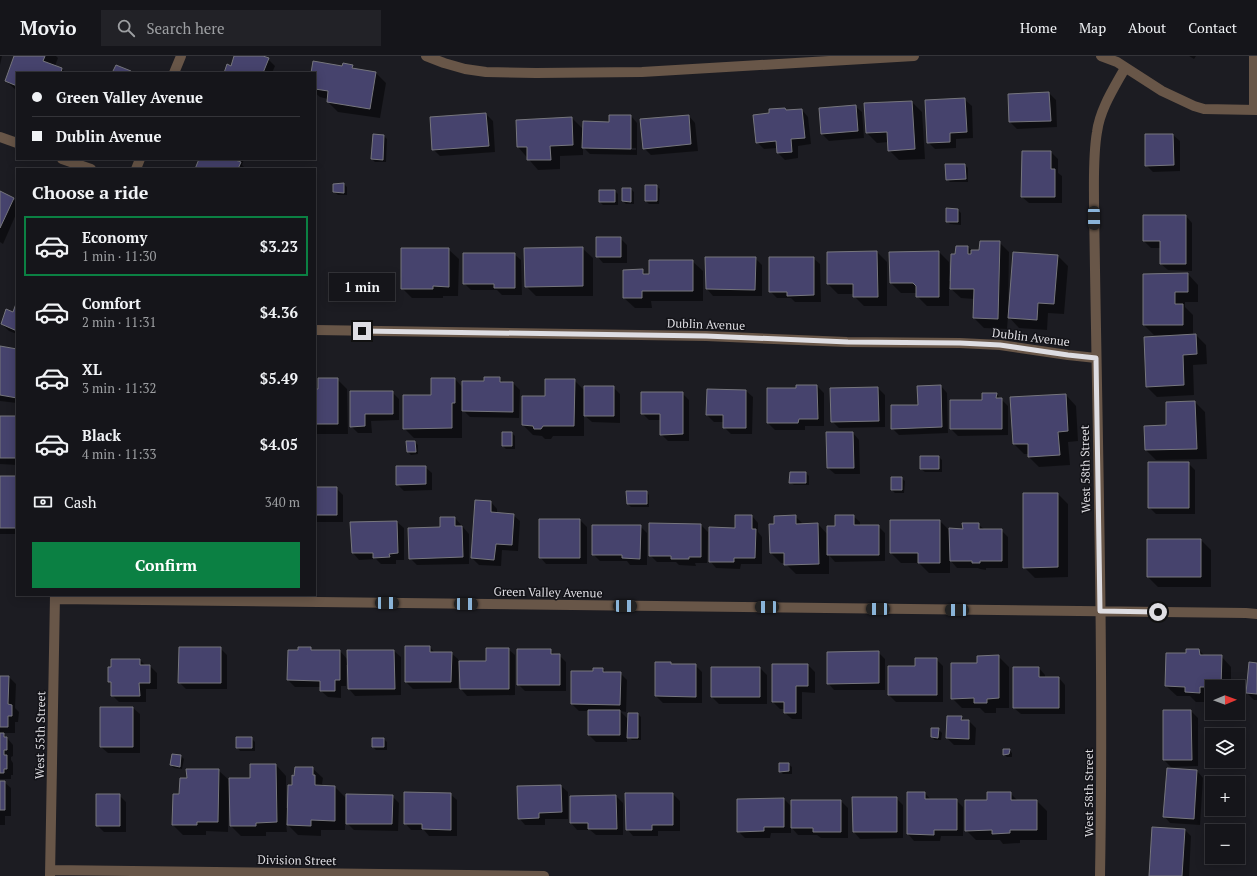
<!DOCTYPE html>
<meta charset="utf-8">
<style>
:root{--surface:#15151a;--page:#222227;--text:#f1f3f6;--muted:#9d9fa2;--line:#343439;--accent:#0b8043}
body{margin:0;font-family:"PT Serif",serif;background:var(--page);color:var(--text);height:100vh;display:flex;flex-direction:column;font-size:15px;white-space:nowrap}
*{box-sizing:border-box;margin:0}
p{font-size:13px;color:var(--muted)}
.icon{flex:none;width:22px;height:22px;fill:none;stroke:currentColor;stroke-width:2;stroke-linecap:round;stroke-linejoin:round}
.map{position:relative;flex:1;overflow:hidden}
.drawer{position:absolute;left:16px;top:112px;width:300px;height:428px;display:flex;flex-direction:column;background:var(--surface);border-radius:0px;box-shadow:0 2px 10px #0003,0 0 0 1px var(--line)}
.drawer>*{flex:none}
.top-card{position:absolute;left:16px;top:16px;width:300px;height:88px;border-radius:0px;box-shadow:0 2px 10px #0003,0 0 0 1px var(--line);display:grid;align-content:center;height:88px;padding:0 16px;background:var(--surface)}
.needle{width:26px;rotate:89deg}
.buttons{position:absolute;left:1205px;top:624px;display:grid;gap:8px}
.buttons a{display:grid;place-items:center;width:40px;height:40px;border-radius:0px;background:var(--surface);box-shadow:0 2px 10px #0003,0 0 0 1px var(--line);font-size:20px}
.end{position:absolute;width:18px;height:18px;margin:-9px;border:5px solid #dedde2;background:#111;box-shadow:0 0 0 2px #111}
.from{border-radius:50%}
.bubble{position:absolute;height:28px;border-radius:0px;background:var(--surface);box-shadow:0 2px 10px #0003,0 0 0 1px var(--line);font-size:13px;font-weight:800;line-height:28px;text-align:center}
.car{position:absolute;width:12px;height:24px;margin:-12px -6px;border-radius:5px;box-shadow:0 0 3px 1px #0007;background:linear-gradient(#222 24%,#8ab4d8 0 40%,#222 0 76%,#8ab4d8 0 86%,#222 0)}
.top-card b{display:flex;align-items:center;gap:14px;height:38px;font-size:15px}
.top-card b+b{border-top:1px solid var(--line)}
.top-card i{width:10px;height:10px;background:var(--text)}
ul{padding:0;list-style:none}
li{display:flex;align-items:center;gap:12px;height:60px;margin:0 8px 6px;padding:0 8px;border:2px solid transparent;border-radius:0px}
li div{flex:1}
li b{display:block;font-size:15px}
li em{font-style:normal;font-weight:800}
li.current{border-color:var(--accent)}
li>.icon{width:36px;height:36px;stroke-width:1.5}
h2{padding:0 16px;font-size:18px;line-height:48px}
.pay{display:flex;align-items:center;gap:10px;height:44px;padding:0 16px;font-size:15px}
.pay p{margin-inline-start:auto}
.action{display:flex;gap:8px;margin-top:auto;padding:8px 16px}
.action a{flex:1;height:46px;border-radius:0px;background:var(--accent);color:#fff;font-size:16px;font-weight:800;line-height:46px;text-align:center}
header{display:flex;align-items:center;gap:24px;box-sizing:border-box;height:56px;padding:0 20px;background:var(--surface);border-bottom:1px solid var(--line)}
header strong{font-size:19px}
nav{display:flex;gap:22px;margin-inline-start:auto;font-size:14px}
.search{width:280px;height:36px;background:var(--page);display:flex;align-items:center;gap:10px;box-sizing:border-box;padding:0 14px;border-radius:0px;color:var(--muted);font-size:15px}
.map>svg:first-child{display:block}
.shadow{fill:#0007;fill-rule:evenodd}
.building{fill:#46436d;stroke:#76767d}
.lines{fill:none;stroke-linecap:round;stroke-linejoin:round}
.minor{stroke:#685648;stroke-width:10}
.route{stroke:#dedde2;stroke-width:5}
.labels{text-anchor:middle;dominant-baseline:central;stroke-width:3;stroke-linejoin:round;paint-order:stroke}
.street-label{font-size:12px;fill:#dedde2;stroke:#131318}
</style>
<header>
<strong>Movio</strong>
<div class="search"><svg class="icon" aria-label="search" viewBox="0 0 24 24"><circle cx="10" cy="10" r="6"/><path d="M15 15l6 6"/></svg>Search here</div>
<nav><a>Home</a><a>Map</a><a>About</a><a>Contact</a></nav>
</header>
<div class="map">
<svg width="1257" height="820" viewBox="0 0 1257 820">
<rect width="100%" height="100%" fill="#1c1c22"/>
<path class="shadow" d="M0 0H2L0 9Z
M15 0H56L58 2 55 10 62 13 66 17H17V35L6 25Z
M235 0H261L268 3 275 10 272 17H225L231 11Z
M1189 0H1196L1194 3Z
M352 10 356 14 376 17 386 27 380 62 338 56 328 46V43L320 41 315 37V17H312Z
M1049 37 1056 44 1057 71 1017 73 1010 66Z
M965 44 972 50 973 82 956 83V92L935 93 928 86Z
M912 46 922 56 925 103 899 104 889 94V86L877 87 867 77Z
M855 50 862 56 864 82 829 85 822 78Z
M802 54 808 61 811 88 798 90V102L785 104 778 97 777 92 764 93 757 86 787 55Z
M486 58 493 65 495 96 440 100 433 93Z
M631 60 637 67V99L590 98 583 91V99L560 100V113L538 114 518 91 572 62 584 74ZM589 91 636 92V94L589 93Z
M689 60 695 67 698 95 651 99 644 92Z
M1173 79 1180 85V115L1153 116 1146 109Z
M384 80 387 83 386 106H375L372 103Z
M1023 96H1051L1058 103V117L1062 120V147H1029L1022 141Z
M200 103H244L242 109 246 113H196Z
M965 109 968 112V126H950L947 123Z
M344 128 347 131V139H338L334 136Z
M656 130 660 133 659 148H649L646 145Z
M631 133 634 136V148H626L623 145Z
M615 135 618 138V149H603L600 146Z
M0 136 13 143 17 146V156L3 188 0 186Z
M958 154 961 157V169L950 168 947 165Z
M1186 160 1192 167V215L1168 214 1161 208V192H1151L1144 185Z
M620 182 627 189V207H603L597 200Z
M999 186 1009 196 1008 254H1010L1058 200 1068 210 1064 258 1048 257 1047 274 1019 272 1008 260 1007 273 984 272 974 262V243L961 242 949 231V250H927L917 240V237H901L891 227 939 196 949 206V225H951L956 199 957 191H968L972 195H980Z
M582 192 593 202V240H536L526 230Z
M448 193 459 203 458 240H443V242H412L402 232Z
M877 196 887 206V250H864L854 240V238H838L828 228Z
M514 198 521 204 522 239H502L497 234H471L464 227Z
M755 202 762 209V240H713L707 233Z
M813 202 820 208 821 246H795L791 242H777L770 235Z
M692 205 703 215V245H651L652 252H635L624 242 642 214 647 219Z
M1188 218 1198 229V246H1185V251L1193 259V279H1196L1206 289 1207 308 1193 309 1194 339 1157 341 1147 331 1145 282 1171 280V279H1154L1144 269Z
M17 248V278L9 275 2 268 13 257Z
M0 291 17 294V347L0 345Z
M499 322 504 327H513L520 334 519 362 470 361 465 356H462V382H414L404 372 455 323 463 332Z
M337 323 347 333 348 378H316L317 402H315V334H320Z
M574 324 585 335 613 331 620 338V367L592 366 584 359V380H553L551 383H545L542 380 533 379 523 369 546 341Z
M817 330 824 337V370H805V374H775L768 367V333H797Z
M941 330 947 337 948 377 899 379 892 372Z
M878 332 885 339V371L839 372 832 365Z
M746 335 753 341 752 378H731L724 371V366H714L707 359Z
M351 336H392L399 343V364L371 365 372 377H358L351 370Z
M682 337 689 344V385H668L661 378V364H649L642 357Z
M996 338 1008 350V379L958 380 951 373 983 345Z
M1066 339 1076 350 1078 385 1068 386 1070 409 1039 411 1029 401V398H1024L1014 388Z
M1195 346 1205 356 1207 403 1156 404 1146 394 1145 371 1167 370V347Z
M0 361H17V409L0 408Z
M512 377 515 380V393H506L503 390Z
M853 377 859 384 860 418H835L828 412Z
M415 386 418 389V398L411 399 408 396Z
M939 401 942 404V416H925L921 413Z
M1188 407 1195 414V458H1156L1149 451Z
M425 411 432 417V434L404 435 397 428Z
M806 417 809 420V429H794L790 426Z
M0 421H17V478H0Z
M901 422 905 425 904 437H895L892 434Z
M315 432H336L343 439V466H315Z
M646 436 649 439V451H631L628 448Z
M1058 438 1068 448V521L1035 522 1024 511Z
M491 446 497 453V458L513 459 520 465 518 495 502 494 501 510 479 509 472 502Z
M752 460 758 467V476L762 481V508H741L740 513 716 512 710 505 736 473Z
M795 460 803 468H818L828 479 836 471 853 460 860 466V470H878L885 477V505L835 506 829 499V518H796L785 507H781L771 497 770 469Z
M455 462 469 478V508L417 509 410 502 441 472Z
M580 464 587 471V508H546L540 501Z
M940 465 950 475 964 474 978 468 985 474H1001L1008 481V512H986V514L980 513 978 512H957L950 504V517H929L919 507H901L891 497Z
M397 466 404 472V504H396V508H381L376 503 359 504 353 497Z
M650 468 701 469 708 476 707 507H695L696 510 679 509 676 506H657L650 499Z
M640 470 647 477V509H630L627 505H600L593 498Z
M1148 484H1201L1211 494V531H1158L1148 521Z
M430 591 435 597H451L458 603V632L413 633 406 626Z
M220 592 227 599V633H186L179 626Z
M310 592 313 595H340L348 604 394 595 401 601V639L355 640 349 633 348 609H346V630H341V642L328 641 321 635V631H295L288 624 299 595Z
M508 593 515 599V639L467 640 461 633 460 606H487Z
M550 594 555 599H559L566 606V635H525L518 628Z
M1199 594 1205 600H1221L1231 611V631H1212V641H1210V646H1196L1190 640H1177L1166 630 1187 598Z
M878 596 885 603V634H834L828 627Z
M998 600 1009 611V652H996V657H985L980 652H962L952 642 978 608Z
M936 603 943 610V646H896L889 639V611H916Z
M140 604 146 610H150L157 617V633H146V646H119L112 639V628L109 625Z
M656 607H671L672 609H695L702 616V647H663L656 640Z
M1257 608V644H1254L1247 637Z
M808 609 815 616V637L802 636V663H792L785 657V653H780L773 646Z
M760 612 767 619V648H719L712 641Z
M1039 612 1045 619V622H1059L1065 629V658H1021L1014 652Z
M603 613 607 617H620L627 624 626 656 620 655 629 664 638 658 641 661V684H632L627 679V686H596L589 679V655H579L572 648 594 616Z
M0 621H9L16 628 15 652 19 656 18 666H15V677H3L13 689V700L11 701V704L13 707V719H11V723H0Z
M133 652 140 658V697H108L101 691Z
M1191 655 1198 662V710L1171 711 1164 704Z
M948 661H961L965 665H969L976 672 975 689H954L947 682Z
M938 673 942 677 941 684H935L932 681Z
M251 682 255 686V695H240L237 691Z
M384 683 387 686V694H376L373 691Z
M1009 694 1012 697V701H1007L1004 698Z
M181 700 184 703 182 713 174 712 171 709Z
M788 708 792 711V718H783L780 715Z
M251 709H276L286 720V752H288L293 730 312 712 323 722 322 728 325 730 335 731 345 741V774H321V780L298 779 286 767 287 776H266V780H241L231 770 251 723Z
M218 714 229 724 228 776 206 775V779H183L173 769 180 739 188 723Z
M1197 715 1203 722 1200 769 1170 767 1164 760Z
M0 726H4L11 732V760H5V769H0Z
M561 730 568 736V763H545V769H525L519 762Z
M908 737H925L931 744H956L963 751V780H941L940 785H914L908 778Z
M1010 737 1018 745H1037L1047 755V784H1020V787L1003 788 1000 784H976L966 774 988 745Z
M450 738 457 744V780H429L424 774H411L405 767Z
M673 738 680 745V775H658V780H633L627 773Z
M119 739 126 746V776H104L97 769Z
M392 740 399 747 398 775 354 774 347 767Z
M616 740 623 747V779H596L590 774H577L571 767V741Z
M896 742 903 749V782L860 783 854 776Z
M784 743 792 751 841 745 848 752V782H821L817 779H798L791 771V777H771L770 782H745L738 775Z
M1185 774 1191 780 1189 820H1151Z"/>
<path class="building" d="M14 0H45L43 5 62 12 61 17H17V30L5 25Z
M234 0H263L269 2 263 17H224L227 8 231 10Z
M313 5 342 10 343 7 353 9 352 12 376 16 370 53 327 46 328 35 315 33V17H311Z
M116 9 131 15 130 17H112Z
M1049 36 1051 65 1009 66 1008 38Z
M965 42 967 76 950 77V86L927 87 925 44Z
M912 45 915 93 888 95 887 76 866 77 864 47Z
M856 49 858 75 821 78 819 52Z
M785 52 786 54 802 53 805 82 791 83 792 96 777 97 776 85 756 87 753 59 769 57V53Z
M486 57 489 90 432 94 430 61Z
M609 59H631V93L582 92 583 65 609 66Z
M689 59 691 88 643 93 640 63Z
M572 61 573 89 550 90 551 104H527V91H517L516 64Z
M373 78 384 79 383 104 371 103Z
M1145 78H1173L1174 109 1145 110Z
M1022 95H1051V113H1055V141H1021Z
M199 103H232L241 106 238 113H195Z
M945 108H965L966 123 946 124Z
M344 127V137L333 136V128Z
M645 129H657V145H645Z
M622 132H631V146L622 145Z
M599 134H615V146H599Z
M0 135 14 142 0 172Z
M946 152 958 153V166H946Z
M1143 159H1186V208H1160V185H1143Z
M596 181H621V201H596Z
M980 185H1000L998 263 973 262 974 233H950L951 198H955L956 190H968V198H971V194H979Z
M583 191V230L525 231 524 192Z
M401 192H449V231L433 230V233H401Z
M877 195 878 241H853V228H827V196Z
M939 195V241H916V230L913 227H890L889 196Z
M1013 196 1058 199 1054 248 1038 247 1037 264 1008 262Z
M463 197H515V232H494V228H463Z
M705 201H756L755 234 706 233Z
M769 201H814V239L787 240V236H769Z
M649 204H693V235H642V242H623V214L643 213V218H649Z
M1188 217V236H1175V248H1183V269H1143V218Z
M17 245V275L1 268 6 253 13 256Z
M1196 278 1197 298 1183 299 1184 329 1146 331 1144 281Z
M0 290 17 293V342L0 339Z
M484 321H500V326H513V356L462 355V325H484Z
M318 322H338V368H315V333H318Z
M431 322H455V347H452V372L403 373V339H431Z
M545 323H575L574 370H543L541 373H534L533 370 522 369V340H545Z
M796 329H817L818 363H799L798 367H767V332H796Z
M941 329 942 371 891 373V349H918L917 330Z
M584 330H614V360H584Z
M878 331 879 365 831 366 830 332Z
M707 333 746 334V372H723V359H706Z
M350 335H393V358H365V370L350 371Z
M641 336H683V378L660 379V358H641Z
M982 337H997L996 342H1002V373H950V344H982Z
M1066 338 1068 375 1058 376 1060 399 1028 401V388H1013L1010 341Z
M1195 345 1197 393 1145 394 1144 370 1166 369V346Z
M0 360H17L16 402H0Z
M502 376H512V390H502Z
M826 376H853L854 412H827Z
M406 385H415L416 396H407Z
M920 400H939V413H920Z
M1148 406H1189V452H1148Z
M396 410H426V428L396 429Z
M790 416H806V427H789Z
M0 420H17V472H0Z
M891 421H902V434H891Z
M315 431H337V459H315Z
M626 435H647V448H627Z
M1023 437H1058V511L1023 512Z
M475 444 491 445V456L514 458 512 489 496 488 494 504 471 502Z
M735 459H752V473H756L755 502H734V506H709V471L735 472Z
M796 459V468L818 467 819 508 784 509V497H770L769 468H774V460Z
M835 459H854V469H879V499H827V470H835Z
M440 461H455V470H462L463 501 409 503 408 472 440 471Z
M539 463H580V502H539Z
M890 464H940V507H918V497H890Z
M397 465 398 497 389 498 390 501 373 502V497H352L350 466Z
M649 467 701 468V501H689V503H671V500H649Z
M962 467H979V473H1002V505H980V507H972V505H950L949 472 963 473Z
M592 469H641L640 503 622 502V499H592Z
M1147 483H1201V521H1147Z
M405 590H430V596H452L451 626H405Z
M179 591H221V627H178Z
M298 591H311V594H340V624H335V635H320V625L287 624 288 594H298Z
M486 592H509V633H460L459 605H486Z
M517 593H551V598H560V629H517Z
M1186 593H1199L1200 599H1222L1221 631H1200V637L1185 636V631L1165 630 1166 597H1186Z
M347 594H394L395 633H348Z
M879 595V627L827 628V596Z
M999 599V642L987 643V647H974V642L951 643V607H977V600Z
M915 602H937V639H888V610H915Z
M111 603H140V609H150V627H139L140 640H111V626H108V611H111Z
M655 606H671V608H696V641L655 640Z
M1249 606 1257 607V638L1246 637Z
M772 608H808V630H796V657H784V646H772Z
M711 611H760V641H711Z
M1013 611H1039V621H1059V652H1013Z
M593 612H603V616H621L620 649 571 648V615H593Z
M0 620H9L8 648 12 649V660H8V671H0Z
M100 651H133V691H100Z
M588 654H620V679H588Z
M1163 654H1191L1192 704H1163Z
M628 657H638V682H627Z
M947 660H962L961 664H969V683L946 682Z
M931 672H939L938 682 931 681Z
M0 677H4V681H7V694H4V699H7V713H4V717H0Z
M236 681H252V692H236Z
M372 682H384V691H372Z
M1003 693H1010L1009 698 1003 699Z
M172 698 181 699 180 711 170 709Z
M779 707H789V715L779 716Z
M250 708H276L277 766 256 767V770H230L229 722H250Z
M295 711H313V719H315V729L335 730V765L311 764V770L287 769 288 729H292V719L294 720Z
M1167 712 1197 714 1194 763 1163 761Z
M186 713H219L218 766H197V769H172L173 738H179L180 722H187Z
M0 725H5V754H0Z
M561 729 562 756 539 757V762L518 763 517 730Z
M404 736 451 737V774L422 773V768H404Z
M907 736H925V743H957V774H934V779L907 778Z
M987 736H1011V744H1037V774H1010V777L992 778V774L965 775V744H987Z
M625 737H673V769H652V774H626Z
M96 738H120V770H96Z
M346 738 393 739 392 768H346Z
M616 739 617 773H588V767H570V740Z
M852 741H897V776H853Z
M784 742V771H764V775L737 776V743Z
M791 744H841V776H813V772H791Z
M1152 771 1185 773 1182 820H1149Z"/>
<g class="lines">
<path class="minor" d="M426 0 444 7 465 13 486 16 536 17 642 16 914 0
M1101 0 1117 6 1162 35 1194 50 1204 53 1257 54
M174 17 181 0
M1254 54V0
M0 81 17 87
M62 103 91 113
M136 113 140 103
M315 274 706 280 847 286 960 287 1000 289 1068 299 1096 302
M55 543 1246 557 1257 558
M50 814 544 820
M50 820 55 539
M1100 820C1104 596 1097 371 1094 147 1094 124 1093 99 1097 76 1100 53 1114 32 1125 12"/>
</g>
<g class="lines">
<path class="route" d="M362 275 706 280 848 286 960 287 1000 289 1068 299 1096 302 1100 555 1158 556"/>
</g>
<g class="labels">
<g class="street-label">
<text transform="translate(706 268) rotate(2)">Dublin Avenue</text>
<text transform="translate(1031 281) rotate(7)">Dublin Avenue</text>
<text transform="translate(1085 413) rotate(-91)">West 58th Street</text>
<text transform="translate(548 536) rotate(1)">Green Valley Avenue</text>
<text transform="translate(40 679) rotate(-89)">West 55th Street</text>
<text transform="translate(1088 737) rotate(-90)">West 58th Street</text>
<text transform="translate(297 804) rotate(1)">Division Street</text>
</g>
</g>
</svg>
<div class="buttons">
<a><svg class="needle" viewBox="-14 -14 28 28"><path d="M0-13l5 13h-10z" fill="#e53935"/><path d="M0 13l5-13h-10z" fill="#9d9fa2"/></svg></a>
<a><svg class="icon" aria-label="layers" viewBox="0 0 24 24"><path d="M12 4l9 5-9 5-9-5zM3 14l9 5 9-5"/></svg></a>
<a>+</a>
<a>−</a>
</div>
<i class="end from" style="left:1158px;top:556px"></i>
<i class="end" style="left:362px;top:275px"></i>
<div class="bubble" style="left:329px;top:217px;width:66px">1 min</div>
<i class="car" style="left:1094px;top:162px;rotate:179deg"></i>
<i class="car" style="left:387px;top:547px;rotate:91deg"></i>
<i class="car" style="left:466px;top:548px;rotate:91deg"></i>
<i class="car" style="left:625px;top:550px;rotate:91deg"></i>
<i class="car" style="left:767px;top:551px;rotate:271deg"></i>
<i class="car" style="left:878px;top:553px;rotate:271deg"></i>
<i class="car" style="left:957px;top:554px;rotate:271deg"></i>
<div class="top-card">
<b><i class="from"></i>Green Valley Avenue</b>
<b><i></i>Dublin Avenue</b>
</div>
<section class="drawer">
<h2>Choose a ride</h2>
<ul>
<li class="current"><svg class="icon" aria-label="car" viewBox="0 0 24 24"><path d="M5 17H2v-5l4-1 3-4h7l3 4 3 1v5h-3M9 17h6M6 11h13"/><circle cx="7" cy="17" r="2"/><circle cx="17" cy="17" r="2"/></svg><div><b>Economy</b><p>1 min · 11:30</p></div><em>$3.23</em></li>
<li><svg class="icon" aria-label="car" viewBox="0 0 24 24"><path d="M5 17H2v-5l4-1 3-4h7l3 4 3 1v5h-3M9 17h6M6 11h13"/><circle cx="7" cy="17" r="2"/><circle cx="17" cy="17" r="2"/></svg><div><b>Comfort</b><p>2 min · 11:31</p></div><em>$4.36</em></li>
<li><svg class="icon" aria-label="car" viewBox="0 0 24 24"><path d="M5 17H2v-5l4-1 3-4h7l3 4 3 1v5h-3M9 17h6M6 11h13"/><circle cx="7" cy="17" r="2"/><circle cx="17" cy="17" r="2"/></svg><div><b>XL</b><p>3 min · 11:32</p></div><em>$5.49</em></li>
<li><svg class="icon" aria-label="car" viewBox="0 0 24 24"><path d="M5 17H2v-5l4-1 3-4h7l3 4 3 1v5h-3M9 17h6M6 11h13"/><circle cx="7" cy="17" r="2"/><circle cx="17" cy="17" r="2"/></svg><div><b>Black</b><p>4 min · 11:33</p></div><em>$4.05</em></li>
</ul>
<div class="pay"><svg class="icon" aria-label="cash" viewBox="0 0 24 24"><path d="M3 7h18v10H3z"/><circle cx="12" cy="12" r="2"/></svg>Cash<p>340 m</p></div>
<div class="action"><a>Confirm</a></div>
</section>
</div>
